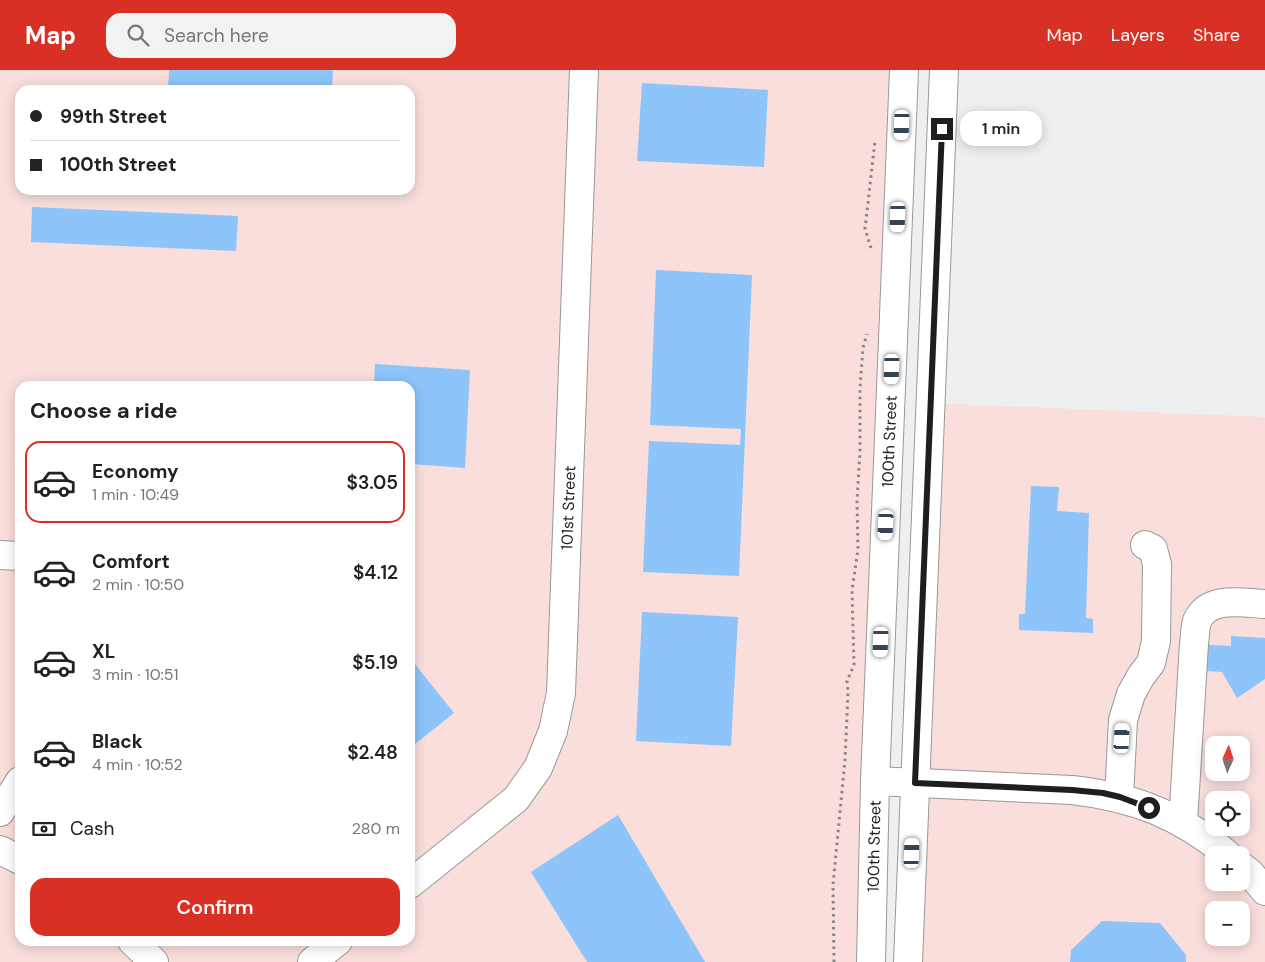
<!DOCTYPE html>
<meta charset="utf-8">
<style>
:root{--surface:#fff;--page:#f2f2f2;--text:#222;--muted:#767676;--line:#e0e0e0;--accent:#d93025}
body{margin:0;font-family:"DM Sans",sans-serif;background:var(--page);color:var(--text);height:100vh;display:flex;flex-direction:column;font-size:19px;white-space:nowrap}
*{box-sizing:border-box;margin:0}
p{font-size:16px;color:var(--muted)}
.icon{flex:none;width:28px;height:28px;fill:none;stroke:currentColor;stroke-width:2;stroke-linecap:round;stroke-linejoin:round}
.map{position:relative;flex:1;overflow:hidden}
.side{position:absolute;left:15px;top:311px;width:400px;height:565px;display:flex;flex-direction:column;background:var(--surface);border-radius:15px;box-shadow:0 2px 12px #0003}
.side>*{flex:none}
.hud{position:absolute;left:15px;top:15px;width:400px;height:110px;border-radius:15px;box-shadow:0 2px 12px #0003;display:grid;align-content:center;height:110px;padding:0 15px;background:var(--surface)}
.needle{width:32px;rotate:3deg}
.buttons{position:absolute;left:1205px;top:666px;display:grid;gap:10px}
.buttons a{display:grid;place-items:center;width:45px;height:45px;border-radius:10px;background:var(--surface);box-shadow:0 2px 12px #0003;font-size:25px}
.end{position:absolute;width:22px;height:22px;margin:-11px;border:6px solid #1d1e1e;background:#fff;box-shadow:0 0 0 2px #fff}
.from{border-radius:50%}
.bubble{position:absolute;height:35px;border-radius:15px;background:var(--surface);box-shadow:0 2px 12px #0003;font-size:16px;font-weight:600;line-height:35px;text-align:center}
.car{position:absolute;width:15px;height:30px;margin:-15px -8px;border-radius:6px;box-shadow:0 0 4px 1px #0007;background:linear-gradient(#fff 24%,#345 0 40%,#fff 0 76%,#345 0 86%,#fff 0)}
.hud b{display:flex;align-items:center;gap:18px;height:48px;font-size:19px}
.hud b+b{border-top:1px solid var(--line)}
.hud i{width:12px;height:12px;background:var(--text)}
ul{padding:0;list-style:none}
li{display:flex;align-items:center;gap:15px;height:82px;margin:0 10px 8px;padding:0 5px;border:2px solid transparent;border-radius:15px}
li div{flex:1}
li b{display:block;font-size:19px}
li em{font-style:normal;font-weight:600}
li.current{border-color:var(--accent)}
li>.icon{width:45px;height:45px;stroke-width:1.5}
h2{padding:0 15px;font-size:22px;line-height:60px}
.pay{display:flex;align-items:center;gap:12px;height:55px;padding:0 15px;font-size:19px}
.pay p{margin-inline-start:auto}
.primary-button{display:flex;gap:10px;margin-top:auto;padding:10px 15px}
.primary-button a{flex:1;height:58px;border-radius:15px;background:var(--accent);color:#fff;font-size:20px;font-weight:600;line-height:58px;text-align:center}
header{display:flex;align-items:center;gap:30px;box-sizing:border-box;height:70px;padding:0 25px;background:var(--accent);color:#fff}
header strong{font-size:24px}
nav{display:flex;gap:28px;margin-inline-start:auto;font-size:18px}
.search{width:350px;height:45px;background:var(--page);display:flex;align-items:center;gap:12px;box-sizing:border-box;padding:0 18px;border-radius:15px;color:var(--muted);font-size:19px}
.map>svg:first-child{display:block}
.commercial{fill:#f9dedc;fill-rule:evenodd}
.building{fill:#8dc4f9}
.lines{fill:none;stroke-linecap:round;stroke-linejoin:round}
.minor-casing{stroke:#98999a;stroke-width:30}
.major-casing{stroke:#98999a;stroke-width:30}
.path{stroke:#868787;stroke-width:3;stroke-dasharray:2.5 4;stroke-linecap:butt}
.minor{stroke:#fff;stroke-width:28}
.major{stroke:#fff;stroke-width:28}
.route{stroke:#1d1e1e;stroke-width:6}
.labels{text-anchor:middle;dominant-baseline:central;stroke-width:4;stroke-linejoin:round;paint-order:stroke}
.street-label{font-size:16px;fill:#1d1e1e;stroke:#fff}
</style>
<header>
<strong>Map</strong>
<div class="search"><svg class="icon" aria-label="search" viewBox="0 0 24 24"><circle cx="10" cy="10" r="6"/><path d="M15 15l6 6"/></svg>Search here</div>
<nav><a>Map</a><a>Layers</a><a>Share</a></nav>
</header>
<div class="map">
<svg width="1265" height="892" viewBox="0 0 1265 892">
<rect width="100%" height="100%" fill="#eeeff0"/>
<path class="commercial" d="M0 0H904L871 892H0ZM20 20H410V120H20ZM20 316H410V871H20Z
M931 333 1265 347V892H908ZM1214 675H1241V702H1214ZM1214 730H1241V758H1214ZM1214 785H1241V812H1214ZM1214 840H1241V868H1214Z"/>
<path class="building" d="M169 0H333L332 20H168Z
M642 13 768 20 764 97 637 91Z
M32 137 238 146 236 181 31 172Z
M656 200 752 205 739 506 643 502 649 371 740 375 741 359 650 355Z
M375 294 470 300 465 398 410 394V316H374Z
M1031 416 1059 417 1057 441 1089 443 1086 548 1093 549V563L1019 560V544H1025Z
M642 542 738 547 731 676 636 671Z
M1231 566 1265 568V609L1237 628 1222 602 1192 600 1194 574 1231 576Z
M410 588 454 643 410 678Z
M618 745 705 892H587L531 802Z
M1102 851 1160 853 1186 885V892H1070L1071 880Z"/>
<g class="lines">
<defs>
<g id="minor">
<path d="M0 485 20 486"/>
<path d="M875 711 1072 720C1134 727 1180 745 1228 785"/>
<path d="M1119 727 1123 650 1131 624 1141 606 1151 593 1156 571 1157 494 1153 479 1145 475"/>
<path d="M0 742 20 711"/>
<path d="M1183 753 1194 574C1195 567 1195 557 1197 551 1208 525 1243 533 1265 534"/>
<path d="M0 780 20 790"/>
<path d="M1241 796 1250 803 1265 821"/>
<path id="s1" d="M410 814 516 729 538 698 553 661 561 623 584 0"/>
<path d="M132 871 154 892"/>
<path d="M312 892 338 871"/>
</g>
<g id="major">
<path id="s2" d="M871 892 875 711 904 0"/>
<path d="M908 892 944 0"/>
</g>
</defs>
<use href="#minor" class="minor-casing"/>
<use href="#major" class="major-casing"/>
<path class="path" d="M871 178 865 159 875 71
M834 892 833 815 845 690 848 622 847 611 854 595 852 520 858 480 857 431 860 381V317L863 278 867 264"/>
<use href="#minor" class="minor"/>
<use href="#major" class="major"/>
</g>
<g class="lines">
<path class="route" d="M942 59 915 713 1072 720 1103 723 1120 727 1149 738"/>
</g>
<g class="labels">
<g class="street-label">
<text stroke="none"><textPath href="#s2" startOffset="521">100th Street</textPath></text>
<text stroke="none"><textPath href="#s1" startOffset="438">101st Street</textPath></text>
<text stroke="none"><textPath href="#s2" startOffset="116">100th Street</textPath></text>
</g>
</g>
</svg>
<div class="buttons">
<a><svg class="needle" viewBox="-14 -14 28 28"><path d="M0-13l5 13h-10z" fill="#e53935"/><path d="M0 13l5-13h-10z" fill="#767676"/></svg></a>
<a><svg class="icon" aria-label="locate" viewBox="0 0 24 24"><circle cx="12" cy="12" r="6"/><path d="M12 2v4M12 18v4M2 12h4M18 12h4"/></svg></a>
<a>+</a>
<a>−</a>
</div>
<i class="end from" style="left:1149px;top:738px"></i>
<i class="end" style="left:942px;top:59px"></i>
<div class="bubble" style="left:960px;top:41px;width:82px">1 min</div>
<i class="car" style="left:902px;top:55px;rotate:182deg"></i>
<i class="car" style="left:898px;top:147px;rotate:182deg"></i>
<i class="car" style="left:892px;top:299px;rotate:182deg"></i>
<i class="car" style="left:886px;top:455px;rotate:183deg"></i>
<i class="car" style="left:881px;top:572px;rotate:182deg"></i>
<i class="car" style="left:1122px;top:668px;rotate:3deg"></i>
<i class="car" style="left:912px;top:783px;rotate:2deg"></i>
<div class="hud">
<b><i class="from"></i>99th Street</b>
<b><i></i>100th Street</b>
</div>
<section class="side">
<h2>Choose a ride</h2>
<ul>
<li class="current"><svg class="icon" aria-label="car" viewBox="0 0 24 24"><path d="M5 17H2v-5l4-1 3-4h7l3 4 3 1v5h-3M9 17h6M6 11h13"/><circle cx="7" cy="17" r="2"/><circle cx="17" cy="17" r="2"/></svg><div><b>Economy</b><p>1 min · 10:49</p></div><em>$3.05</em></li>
<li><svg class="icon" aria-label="car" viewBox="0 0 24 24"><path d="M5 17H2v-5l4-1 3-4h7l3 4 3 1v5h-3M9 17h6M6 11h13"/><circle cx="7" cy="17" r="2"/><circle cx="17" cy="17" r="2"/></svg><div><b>Comfort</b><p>2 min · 10:50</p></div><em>$4.12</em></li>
<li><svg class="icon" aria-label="car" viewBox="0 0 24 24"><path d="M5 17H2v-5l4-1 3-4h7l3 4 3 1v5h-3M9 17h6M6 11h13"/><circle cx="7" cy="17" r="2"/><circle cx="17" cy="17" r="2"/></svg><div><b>XL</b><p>3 min · 10:51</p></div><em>$5.19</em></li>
<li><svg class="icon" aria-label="car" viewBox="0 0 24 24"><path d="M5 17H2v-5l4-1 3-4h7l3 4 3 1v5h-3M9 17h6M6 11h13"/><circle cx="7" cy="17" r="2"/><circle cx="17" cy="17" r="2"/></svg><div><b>Black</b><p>4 min · 10:52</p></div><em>$2.48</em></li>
</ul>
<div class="pay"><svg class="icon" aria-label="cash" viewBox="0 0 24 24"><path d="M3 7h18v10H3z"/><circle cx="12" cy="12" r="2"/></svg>Cash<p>280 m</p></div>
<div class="primary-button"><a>Confirm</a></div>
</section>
</div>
